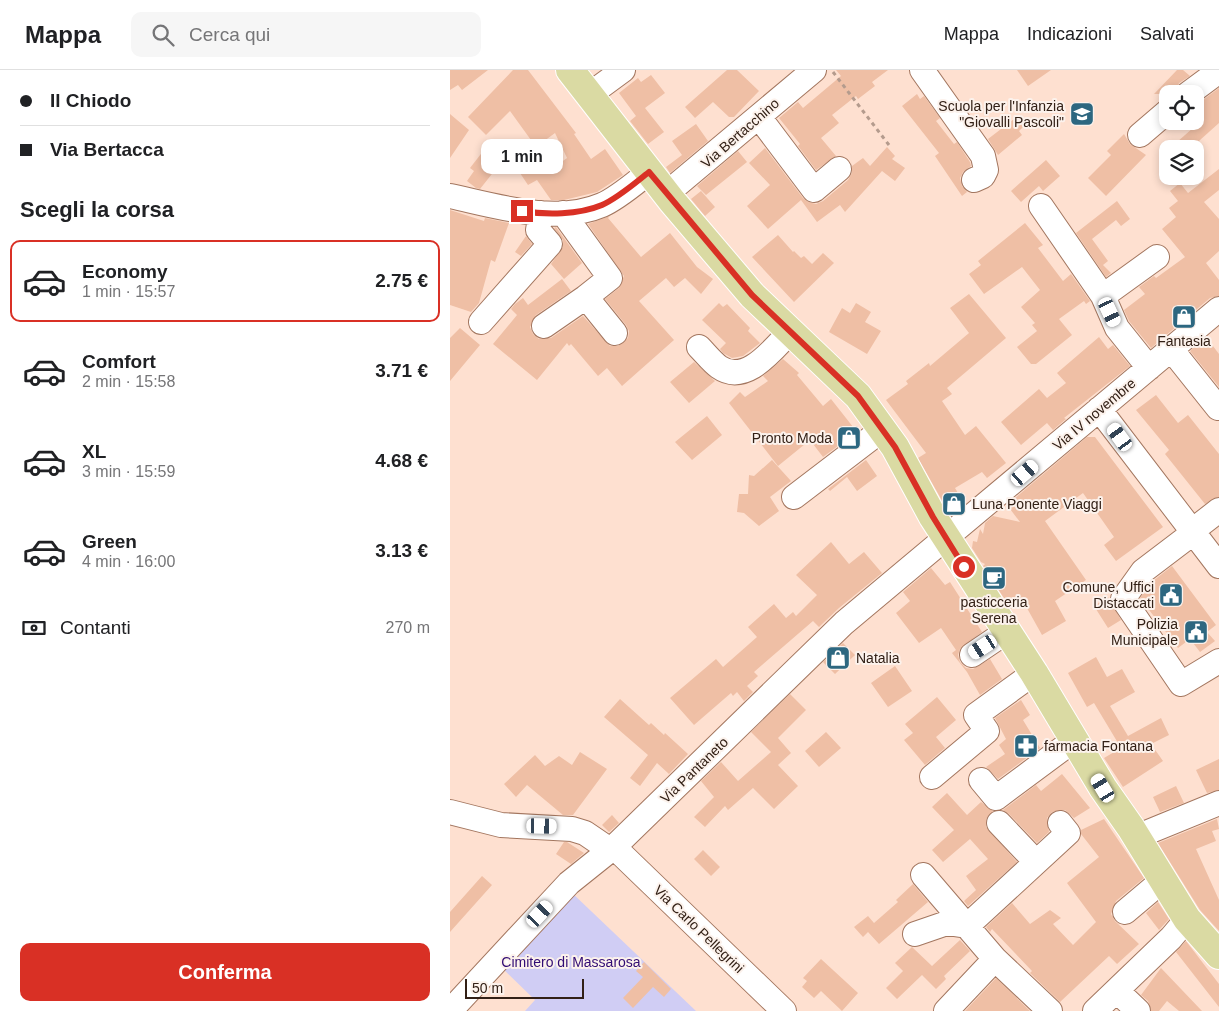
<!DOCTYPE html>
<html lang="it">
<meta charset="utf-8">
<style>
:root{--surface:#fff;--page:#f6f6f6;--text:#202124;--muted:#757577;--line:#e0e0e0;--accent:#d93025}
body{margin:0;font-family:Arial,sans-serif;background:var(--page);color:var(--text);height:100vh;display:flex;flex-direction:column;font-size:19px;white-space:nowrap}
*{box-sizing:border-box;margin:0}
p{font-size:16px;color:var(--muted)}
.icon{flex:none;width:28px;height:28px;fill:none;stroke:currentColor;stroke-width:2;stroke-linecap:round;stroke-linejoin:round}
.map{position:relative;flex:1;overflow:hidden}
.sheet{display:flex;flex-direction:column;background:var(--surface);width:450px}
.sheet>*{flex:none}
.top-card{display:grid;align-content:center;height:110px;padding:0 20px;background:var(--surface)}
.tools{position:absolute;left:709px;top:15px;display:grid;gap:10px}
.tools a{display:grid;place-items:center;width:45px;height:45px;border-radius:10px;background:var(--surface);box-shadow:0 2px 8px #0003;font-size:25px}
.scale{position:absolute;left:15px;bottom:12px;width:119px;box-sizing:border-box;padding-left:5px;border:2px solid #322016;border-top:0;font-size:14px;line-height:18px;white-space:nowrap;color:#322016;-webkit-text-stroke:4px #fcf2ec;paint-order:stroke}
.end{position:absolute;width:22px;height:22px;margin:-11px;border:6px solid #d93025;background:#fff;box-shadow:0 0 0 2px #fff}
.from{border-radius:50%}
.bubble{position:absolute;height:35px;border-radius:10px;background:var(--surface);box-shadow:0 2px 8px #0003;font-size:16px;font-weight:700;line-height:35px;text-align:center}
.car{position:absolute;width:15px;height:30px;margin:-15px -8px;border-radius:6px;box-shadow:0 0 4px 1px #0007;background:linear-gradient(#fff 24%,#345 0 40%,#fff 0 76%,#345 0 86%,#fff 0)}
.top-card b{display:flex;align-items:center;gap:18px;height:48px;font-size:19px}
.top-card b+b{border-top:1px solid var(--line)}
.top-card i{width:12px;height:12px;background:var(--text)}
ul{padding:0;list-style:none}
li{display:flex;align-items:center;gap:15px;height:82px;margin:0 10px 8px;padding:0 10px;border:2px solid transparent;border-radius:10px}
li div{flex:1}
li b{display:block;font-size:19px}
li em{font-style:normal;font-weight:700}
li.current{border-color:var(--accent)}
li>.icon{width:45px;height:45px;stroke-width:1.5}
h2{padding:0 20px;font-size:22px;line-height:60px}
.pay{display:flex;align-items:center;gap:12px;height:55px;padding:0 20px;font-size:19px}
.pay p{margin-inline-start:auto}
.action{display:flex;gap:10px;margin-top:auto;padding:10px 20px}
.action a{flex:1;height:58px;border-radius:10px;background:var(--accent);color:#fff;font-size:20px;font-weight:700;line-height:58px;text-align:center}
header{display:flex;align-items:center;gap:30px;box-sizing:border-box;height:70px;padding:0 25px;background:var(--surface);border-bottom:1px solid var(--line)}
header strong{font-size:24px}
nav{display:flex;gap:28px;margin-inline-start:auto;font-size:18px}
.search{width:350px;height:45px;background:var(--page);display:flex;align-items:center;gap:12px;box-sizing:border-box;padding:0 18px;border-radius:10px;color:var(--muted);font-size:19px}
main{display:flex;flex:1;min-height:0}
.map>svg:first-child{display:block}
.green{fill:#d0cdf4}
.building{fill:#efbfa5}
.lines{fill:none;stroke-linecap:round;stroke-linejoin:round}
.minor-casing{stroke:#a3765f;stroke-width:26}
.major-casing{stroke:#fff;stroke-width:30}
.path{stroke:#b49b8d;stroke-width:3;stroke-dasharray:4 4;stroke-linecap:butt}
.minor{stroke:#fff;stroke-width:24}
.major{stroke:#dadaa3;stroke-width:28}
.route{stroke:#d93025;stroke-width:6}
.labels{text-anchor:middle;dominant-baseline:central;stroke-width:4;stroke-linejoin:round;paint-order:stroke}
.poi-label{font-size:14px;fill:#322016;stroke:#fcf2ec;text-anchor:end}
.street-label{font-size:14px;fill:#322016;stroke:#fcf2ec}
.park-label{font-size:14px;fill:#310c74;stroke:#fcf2ec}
</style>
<header>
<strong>Mappa</strong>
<div class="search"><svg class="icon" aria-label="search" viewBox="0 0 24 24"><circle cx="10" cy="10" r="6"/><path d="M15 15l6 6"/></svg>Cerca qui</div>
<nav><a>Mappa</a><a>Indicazioni</a><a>Salvati</a></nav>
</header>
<main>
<section class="sheet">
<div class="top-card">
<b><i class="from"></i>Il Chiodo</b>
<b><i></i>Via Bertacca</b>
</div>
<h2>Scegli la corsa</h2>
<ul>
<li class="current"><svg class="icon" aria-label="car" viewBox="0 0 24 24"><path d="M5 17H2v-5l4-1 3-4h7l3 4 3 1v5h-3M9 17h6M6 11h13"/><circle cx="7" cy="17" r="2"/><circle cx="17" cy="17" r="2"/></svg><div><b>Economy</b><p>1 min · 15:57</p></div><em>2.75 €</em></li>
<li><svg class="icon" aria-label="car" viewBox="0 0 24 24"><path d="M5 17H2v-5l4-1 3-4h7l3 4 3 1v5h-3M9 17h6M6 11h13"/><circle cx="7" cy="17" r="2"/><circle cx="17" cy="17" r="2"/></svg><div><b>Comfort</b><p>2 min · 15:58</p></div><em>3.71 €</em></li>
<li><svg class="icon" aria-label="car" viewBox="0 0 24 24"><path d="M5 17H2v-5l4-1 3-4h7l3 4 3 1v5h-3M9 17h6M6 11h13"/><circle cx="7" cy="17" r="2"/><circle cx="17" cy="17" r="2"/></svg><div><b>XL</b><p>3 min · 15:59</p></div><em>4.68 €</em></li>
<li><svg class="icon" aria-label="car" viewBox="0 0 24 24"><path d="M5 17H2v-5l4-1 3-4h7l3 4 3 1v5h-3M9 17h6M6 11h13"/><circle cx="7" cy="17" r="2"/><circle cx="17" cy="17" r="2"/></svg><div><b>Green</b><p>4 min · 16:00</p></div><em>3.13 €</em></li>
</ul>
<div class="pay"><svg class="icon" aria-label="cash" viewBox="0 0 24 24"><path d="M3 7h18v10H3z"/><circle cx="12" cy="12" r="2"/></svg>Contanti<p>270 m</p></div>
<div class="action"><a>Conferma</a></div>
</section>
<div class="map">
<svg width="769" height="941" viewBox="0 0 769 941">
<rect width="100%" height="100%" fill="#fee0d0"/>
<path class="green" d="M120 821 246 941H75L85 930 49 895Z"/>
<path class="building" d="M0 0H38L12 20 8 15 0 20Z
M63 0H78L126 63 124 64 141 89 155 79 173 105 147 122 114 130H101L87 110 78 115 68 100 88 86 99 101 117 88 105 63 86 77 60 41 36 65 18 47Z
M277 0H287L309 21 284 47H279L263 32 245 48 235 37Z
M386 0H438L422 12 425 16 408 29 406 26 382 45 389 53 371 68 386 86 366 100 348 76 350 74 329 48 348 32 353 38 391 6Z
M567 0H601L578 16Z
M727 0H733L740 6 729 13 725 24H704Z
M201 5 215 23 195 38 214 62 198 74 180 51 186 46 169 23 188 8 191 12Z
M769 18V53L740 79H719L751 51 745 42V36Z
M467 24 470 29 474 26 490 48 486 51 504 74 507 72 520 92 521 96 513 102 510 108 512 116 517 122 512 126 485 86 489 83 452 36Z
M0 44 19 60 0 88Z
M568 46 575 55 569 61 572 65 548 85 538 69Z
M246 54 258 71 220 103 216 97 232 85 222 71Z
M674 64 680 74 696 85 656 126 638 108 661 85 657 81Z
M41 71 57 85 30 119 26 118 17 111 24 101 20 98Z
M437 77 445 86 442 89 455 98 445 111 432 101 395 142 390 135 367 152 351 130 318 159 297 136 320 115 299 93 315 78 353 128 358 132 366 134 373 131 398 110 402 103V96L413 88 420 96Z
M288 81 297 92 256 125 247 116Z
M596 90 610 106 593 121 589 116 571 132 561 121Z
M769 99V120L754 132 769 149V181L756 193 769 210V226L760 228 701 278 679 251 674 240 695 224 689 217 704 206 706 208 735 187 712 159 726 147 719 138 728 131 720 121 730 113 738 123Z
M251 121 265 137 255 146 241 129Z
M667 131 680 149 671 156 666 150 642 169 658 191 653 195 661 203 656 207 626 163Z
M0 140 34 151 35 148 59 153 45 192 41 190 29 233 21 242 0 235Z
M160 146 158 148 191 187 220 163 247 197 263 209 251 224 235 208 224 217 216 208 189 231 224 270 172 316 157 298 148 306 121 274 119 276 117 273 87 310 43 274 67 245 61 239 65 234 73 228 78 235 112 209 121 221 86 245 80 257 83 264 89 269 101 268 133 246 160 276H168L178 268 179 261 176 255 155 229 169 218 174 206 138 154Z
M575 153 593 175 588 178 613 211 621 204 640 231 636 234 634 231 609 249 622 265 586 294H581L567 277 587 261 582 255 585 253 571 237 590 220 572 197 534 224 519 204 531 195 528 191Z
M106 157 132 193 114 209 101 194 113 177V170L104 158Z
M328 165 343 182 344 181 351 188 354 186 362 194 373 183 384 193 344 232 302 187Z
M76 166 82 174 71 186 65 182Z
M519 224 556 268 497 318 502 324 492 331 515 365 526 356 556 393 537 408 532 402 505 418 514 433 499 443 468 388 476 383 436 330 458 314 456 311 479 293 480 296 519 263 500 238Z
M269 233 273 237 277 234 300 258 298 261 310 273 293 286 282 288 273 283 270 279 276 273 252 250Z
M406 233 421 242 415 252 431 261 417 284 379 262 392 238 400 243Z
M10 258 30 275 0 311V268Z
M649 267 658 279 663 275 680 296 614 348 616 349 603 360 597 353 571 375 551 352 589 319 597 328 616 313 607 303Z
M756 267 769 284V317L740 281Z
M333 289 349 303 347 305 373 336 381 329 407 362 373 387 360 370 328 396 279 333 290 322 295 327 318 311 313 306Z
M244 292 265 311 239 333 220 312Z
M706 325 728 353 738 345 769 384V427L755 434 715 384 719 380 686 340Z
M257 346 272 365 242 390 225 372Z
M637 367H645L713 457 666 491 654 475 664 467 633 423 595 451 636 510 605 531 616 551 592 565 573 531 561 539 533 496 535 494 531 492 522 478 523 471 527 472 530 459 533 464 535 453 543 446 570 452 557 435Z
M322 390 341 411 320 427 329 441 309 456 294 443 287 442 289 424H298L299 405 304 406Z
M416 390 427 406 407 421 397 407 380 421 378 419Z
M381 472 399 494 414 482 432 503 389 538 369 557 363 551 304 602 308 606 297 616 303 622 294 631 287 622 283 626 281 623 244 655 220 628 266 589 273 597 307 567 298 557 324 534 336 548 343 542 346 546 367 525 346 505Z
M722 496 766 555 757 562 765 571 750 582 740 569 728 578 690 528 703 511Z
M481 498 495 515 500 512 532 562 510 579 508 585 510 592 516 598 523 599 540 589 552 609 530 625 517 602 502 583 506 580 491 558 469 573 446 543 460 531 453 522Z
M658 527 671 550 658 558 644 536Z
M393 573 405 585 385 604 373 592Z
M646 587 657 607 672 599 685 622 660 636 678 666 711 648 719 665 701 674 713 691 673 717 654 688 671 678 644 633 637 637 618 603Z
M445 596 462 621 438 637 421 613Z
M340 624 356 640 328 668 341 683 328 695 348 716 324 739 303 718 278 740 275 736 255 757 244 747 264 727 251 711 271 692 288 711 321 682 301 662Z
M487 627 506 650 486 667 495 678 475 695 454 670 463 663 455 654Z
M170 629 199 655 201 653 214 665 215 663 238 684 219 704 207 693 190 716 180 708 198 685 154 647Z
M571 630 580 645 573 650 590 678 548 709 536 697 555 684 549 675 556 669 545 648Z
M376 662 391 678 369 697 355 681Z
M130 682 157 699 123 745H113L77 715 66 727 54 714 85 685 95 696 109 686 122 695Z
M769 689V720L757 723 746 700Z
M612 704 640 738 624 748 615 740 602 742 597 748 599 762 587 773 559 744 553 740 586 715 591 721Z
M726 716 734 733 710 742 703 727Z
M497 723 517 745 531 732 543 741 536 749V757L567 792 518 836 514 831 526 820 516 806 538 789 520 769 493 792 482 780 504 760 482 737Z
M162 745 169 753 159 762 152 755Z
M654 749 694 808 666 831 661 844 665 851 689 874 667 894 659 886 610 932 580 903 582 901 542 859 540 862 536 857 562 833 580 854 600 840 611 848 603 854 623 875 646 852 617 813 649 787 631 764V760Z
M767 749 769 759 762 761 766 771 746 779 769 830V861L750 840 708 773Z
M114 772H117L134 783 121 794 106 784Z
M253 780 270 797 261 806 244 789Z
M32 806 42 815 0 862V842Z
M463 814 478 832 429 874 418 862 413 867 404 857 418 846 424 853 448 832 446 830Z
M708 832 719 849 709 860 696 843Z
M510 870 520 881 494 906 496 909 486 919 472 905 447 929 436 918 453 901 445 893 462 877 482 896Z
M736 871 769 914V937L726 882Z
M371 889 408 923 392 941 371 921 364 928 352 917 357 911 353 908Z
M194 892 221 919 214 927 203 917 183 938 173 928 193 907 186 901Z
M711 898 752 941H729L717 931 709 941H701L698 931 691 925Z
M546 908 580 941H515Z"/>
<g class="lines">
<defs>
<path id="minor" d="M472 0 533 86 536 100 533 106 524 110
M738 24 769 1
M139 25 173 0
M309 47 364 120 389 99
M690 65 718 41
M216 124 364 0
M0 126C46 136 106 155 152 135 168 128 185 113 199 102
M591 136 653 226 667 258 699 298
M113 143 160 208 136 227 165 263
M653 226 707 187
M31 252 100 174 88 160 91 143
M94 256 136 227
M249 277C255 283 262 292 269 297 296 316 323 279 340 262
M721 279 768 338
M649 339 769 496
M344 427 433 359
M742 461 769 440
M743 463 693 501 673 529 731 614 769 591
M522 585 556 562
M482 707 537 661 526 645 584 603
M531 710 546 728 624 670
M0 742 51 755 122 759 135 763 160 780
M549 753 586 792
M686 767 769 733
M164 777 334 941
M473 805 545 889
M675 842 713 810
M465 864 497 853 517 856 618 763 610 753
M667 921 688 941
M0 941 119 813 164 777 394 553 769 239
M496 941 545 889 600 941
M645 941 721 868 737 849"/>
<path id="major" d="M120 0 222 131 302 225 408 326 445 377 483 447 584 603 653 718 681 758 737 849 769 885"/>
</defs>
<use href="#minor" class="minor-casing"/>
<use href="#major" class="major-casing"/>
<path class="path" d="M383 2 439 75"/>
<use href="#minor" class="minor"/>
<use href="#major" class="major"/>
</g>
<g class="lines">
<path class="route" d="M72 141C96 145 128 145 152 135 168 128 185 113 199 102L302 225 408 326 445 377 483 447 514 497"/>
</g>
<defs>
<symbol id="school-square" viewBox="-11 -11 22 22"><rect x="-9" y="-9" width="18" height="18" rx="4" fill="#2d6780" stroke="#fcf2ec"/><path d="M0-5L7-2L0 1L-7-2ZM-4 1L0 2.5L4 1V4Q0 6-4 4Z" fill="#fff"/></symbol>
<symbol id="shop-square" viewBox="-11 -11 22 22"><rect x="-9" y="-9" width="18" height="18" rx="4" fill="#2d6780" stroke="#fcf2ec"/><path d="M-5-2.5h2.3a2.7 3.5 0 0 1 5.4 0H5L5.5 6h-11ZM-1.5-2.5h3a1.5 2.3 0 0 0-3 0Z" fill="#fff"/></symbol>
<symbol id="cafe-square" viewBox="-11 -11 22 22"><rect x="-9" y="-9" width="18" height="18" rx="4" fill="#2d6780" stroke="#fcf2ec"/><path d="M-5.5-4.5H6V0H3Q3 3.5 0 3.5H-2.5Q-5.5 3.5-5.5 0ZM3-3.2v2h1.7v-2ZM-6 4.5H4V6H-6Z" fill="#fff"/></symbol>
<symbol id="civic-square" viewBox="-11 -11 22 22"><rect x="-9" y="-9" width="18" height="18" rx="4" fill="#2d6780" stroke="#fcf2ec"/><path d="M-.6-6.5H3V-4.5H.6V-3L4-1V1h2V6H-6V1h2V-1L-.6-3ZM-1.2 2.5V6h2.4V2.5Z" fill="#fff"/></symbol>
<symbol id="pharmacy-square" viewBox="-11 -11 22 22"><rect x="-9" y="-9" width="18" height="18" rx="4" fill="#2d6780" stroke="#fcf2ec"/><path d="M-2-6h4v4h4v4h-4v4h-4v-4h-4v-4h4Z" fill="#fff"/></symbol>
</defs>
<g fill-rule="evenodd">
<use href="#school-square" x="618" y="30" width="28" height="28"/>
<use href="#shop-square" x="720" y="233" width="28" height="28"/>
<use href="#shop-square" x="385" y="354" width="28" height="28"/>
<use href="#shop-square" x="490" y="420" width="28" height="28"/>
<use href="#cafe-square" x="530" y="494" width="28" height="28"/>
<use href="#civic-square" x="707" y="511" width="28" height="28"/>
<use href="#civic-square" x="732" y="548" width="28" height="28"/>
<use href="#shop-square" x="374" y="574" width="28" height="28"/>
<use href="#pharmacy-square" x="562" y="662" width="28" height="28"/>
</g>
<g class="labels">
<g class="poi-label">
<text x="614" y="36">Scuola per l'Infanzia<tspan x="614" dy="16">"Giovalli Pascoli"</tspan></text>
<text x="734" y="271" text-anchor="middle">Fantasia</text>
<text x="382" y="368">Pronto Moda</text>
<text x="522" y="434" text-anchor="start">Luna Ponente Viaggi</text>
<text x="704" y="517">Comune, Uffici<tspan x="704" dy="16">Distaccati</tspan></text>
<text x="544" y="532" text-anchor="middle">pasticceria<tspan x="544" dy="16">Serena</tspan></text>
<text x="728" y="554">Polizia<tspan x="728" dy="16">Municipale</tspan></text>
<text x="406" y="588" text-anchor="start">Natalia</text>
<text x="594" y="676" text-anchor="start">farmacia Fontana</text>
</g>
<g class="street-label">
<text transform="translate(290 63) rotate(-41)">Via Bertacchino</text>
<text transform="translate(644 344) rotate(-40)">Via IV novembre</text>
<text transform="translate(244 700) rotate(-44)">Via Pantaneto</text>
<text transform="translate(249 859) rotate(44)">Via Carlo Pellegrini</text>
</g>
<g class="park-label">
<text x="121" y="892">Cimitero di Massarosa</text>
</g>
</g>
</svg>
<div class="tools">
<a><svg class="icon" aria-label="locate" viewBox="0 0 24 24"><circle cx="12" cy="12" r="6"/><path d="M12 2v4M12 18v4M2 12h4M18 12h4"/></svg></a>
<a><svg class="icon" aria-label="layers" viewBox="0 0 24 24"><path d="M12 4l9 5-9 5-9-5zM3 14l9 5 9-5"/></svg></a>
</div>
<div class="scale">50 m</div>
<i class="end from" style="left:514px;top:497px"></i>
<i class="end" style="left:72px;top:141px"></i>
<div class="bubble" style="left:31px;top:69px;width:82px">1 min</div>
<i class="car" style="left:660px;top:242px;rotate:155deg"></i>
<i class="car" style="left:670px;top:367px;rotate:324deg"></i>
<i class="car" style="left:575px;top:403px;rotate:49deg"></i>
<i class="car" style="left:533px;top:577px;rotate:237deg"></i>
<i class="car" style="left:653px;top:718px;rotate:329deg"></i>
<i class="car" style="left:92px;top:756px;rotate:91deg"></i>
<i class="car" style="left:90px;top:844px;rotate:43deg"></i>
</div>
</main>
